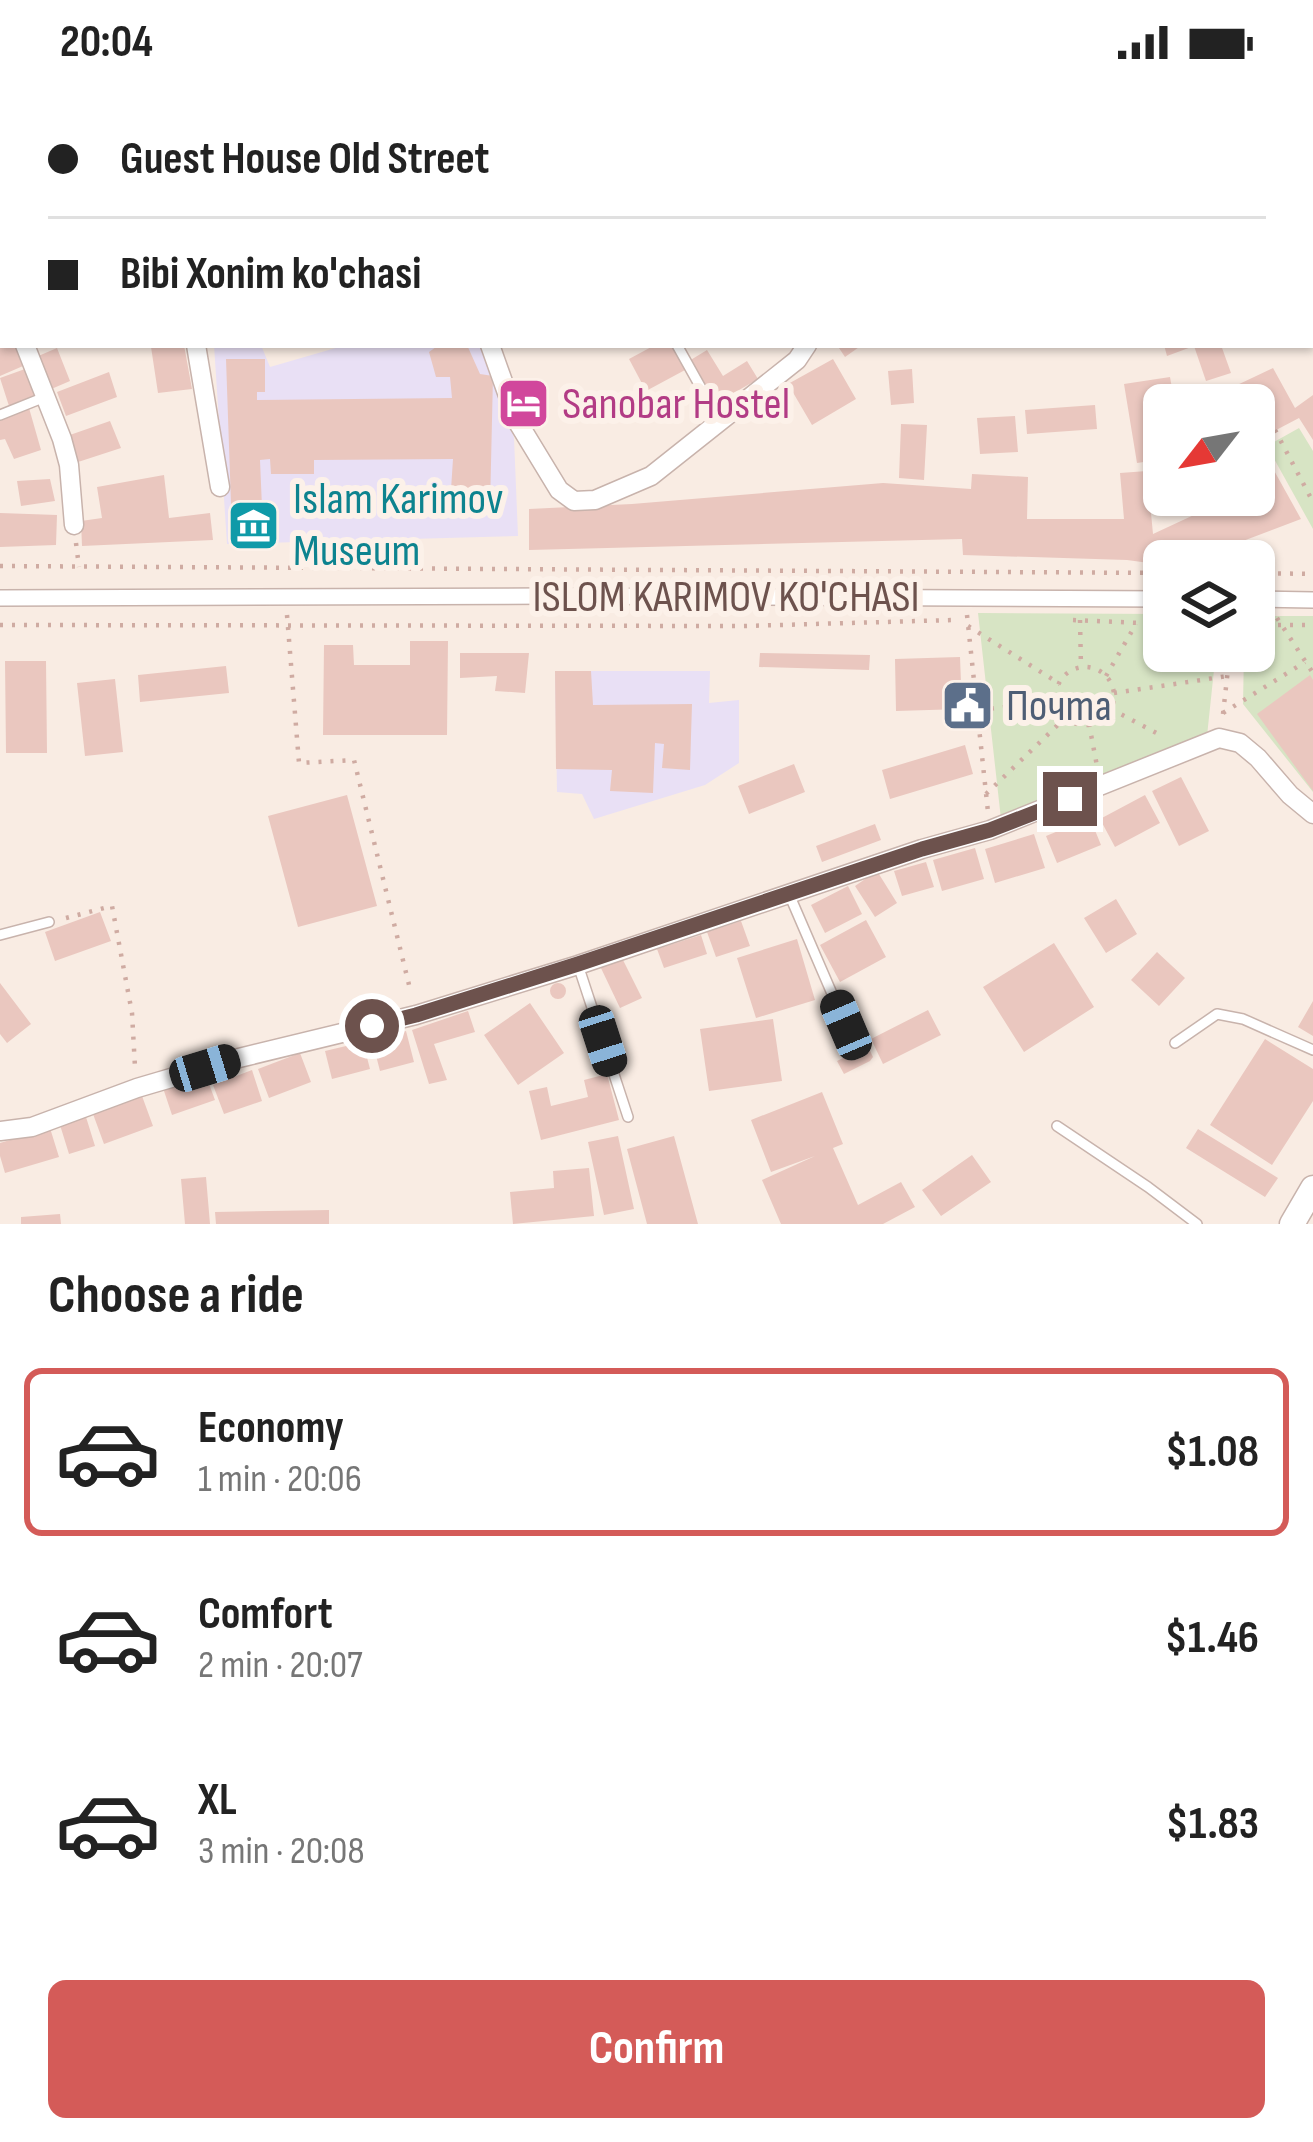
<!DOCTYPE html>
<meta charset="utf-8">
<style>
:root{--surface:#fff;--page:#f2f2f2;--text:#222;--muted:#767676;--line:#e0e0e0;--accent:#d45b58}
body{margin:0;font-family:"Sofia Sans Condensed",sans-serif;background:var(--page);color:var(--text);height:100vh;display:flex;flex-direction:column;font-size:45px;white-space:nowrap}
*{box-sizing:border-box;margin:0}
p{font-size:39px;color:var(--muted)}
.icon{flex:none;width:66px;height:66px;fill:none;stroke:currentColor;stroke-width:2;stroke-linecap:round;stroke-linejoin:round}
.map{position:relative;height:1140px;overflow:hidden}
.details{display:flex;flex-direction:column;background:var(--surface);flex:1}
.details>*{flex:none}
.hud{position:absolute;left:0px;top:0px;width:1314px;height:264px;box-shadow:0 3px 9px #0004;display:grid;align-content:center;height:264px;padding:0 48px;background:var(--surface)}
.needle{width:78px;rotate:239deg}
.buttons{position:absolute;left:1143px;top:300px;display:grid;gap:24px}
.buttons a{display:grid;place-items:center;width:132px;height:132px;border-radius:18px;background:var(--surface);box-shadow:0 3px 9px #0004;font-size:60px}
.end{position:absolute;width:54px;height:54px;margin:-27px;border:15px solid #6d524d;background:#fff;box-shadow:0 0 0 6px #fff}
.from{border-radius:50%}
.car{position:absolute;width:36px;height:72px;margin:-36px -18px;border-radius:15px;box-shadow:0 0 9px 3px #0007;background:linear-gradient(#222 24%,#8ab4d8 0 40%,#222 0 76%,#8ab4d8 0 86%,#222 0)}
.hud b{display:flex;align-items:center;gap:42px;height:114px;font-size:45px}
.hud b+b{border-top:3px solid var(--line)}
.hud i{width:30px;height:30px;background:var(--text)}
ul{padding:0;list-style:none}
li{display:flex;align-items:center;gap:36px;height:168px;margin:0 24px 18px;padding:0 24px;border:6px solid transparent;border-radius:18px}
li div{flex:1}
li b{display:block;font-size:45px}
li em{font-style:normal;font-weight:700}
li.on{border-color:var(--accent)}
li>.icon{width:108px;height:108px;stroke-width:1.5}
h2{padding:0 48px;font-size:54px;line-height:144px}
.action{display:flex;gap:24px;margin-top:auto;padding:24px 48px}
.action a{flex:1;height:138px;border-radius:18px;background:var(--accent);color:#fff;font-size:48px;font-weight:700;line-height:138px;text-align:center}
.status{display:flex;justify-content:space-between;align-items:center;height:84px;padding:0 60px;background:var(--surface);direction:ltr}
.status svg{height:33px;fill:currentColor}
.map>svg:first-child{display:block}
.education{fill:#e9e0f5}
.green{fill:#d7e4c4}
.building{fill:#eac7bf}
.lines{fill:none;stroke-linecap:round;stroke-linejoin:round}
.service-casing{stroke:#c8b3ac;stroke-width:12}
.pedestrian-casing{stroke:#c8b3ac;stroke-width:18}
.minor-casing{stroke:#c8b3ac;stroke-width:21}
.tertiary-casing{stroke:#c8b3ac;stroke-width:27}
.path{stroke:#cfaba2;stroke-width:4.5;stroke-dasharray:3 9;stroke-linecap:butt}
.service{stroke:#fff;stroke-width:9}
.pedestrian{stroke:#fff;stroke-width:15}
.minor{stroke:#fff;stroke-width:18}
.tertiary{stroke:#fff;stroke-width:24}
.route{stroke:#6d524d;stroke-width:15}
.labels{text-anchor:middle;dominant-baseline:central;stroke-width:12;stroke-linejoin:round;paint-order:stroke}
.hotel-label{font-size:45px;fill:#b23c85;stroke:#fcf1e9;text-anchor:start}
.culture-label{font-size:45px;fill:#0d838f;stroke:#fcf1e9;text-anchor:start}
.street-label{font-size:45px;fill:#6d524d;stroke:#fcf1e9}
.service-label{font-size:45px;fill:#4e5e75;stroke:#fcf1e9;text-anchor:start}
</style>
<div class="status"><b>20:04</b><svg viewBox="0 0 49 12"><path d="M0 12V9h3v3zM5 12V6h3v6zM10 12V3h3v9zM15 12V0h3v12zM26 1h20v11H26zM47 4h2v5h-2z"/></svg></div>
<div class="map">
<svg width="1313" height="1140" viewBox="0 0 1313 1140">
<rect width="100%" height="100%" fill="#f9ece3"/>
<path class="education" d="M214 261H261L270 283 346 261H487L514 354 518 452 227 460Z
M555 587H710L709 619 739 616V679L705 701 594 735 582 710 557 708Z"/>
<path class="green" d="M1299 344 1313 367V445L1267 362Z
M978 529 1164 530V567H1216L1207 652 1001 735Z
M1254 532H1313V708L1243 620 1244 567H1254Z"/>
<path class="building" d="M0 261H15L23 282 0 292Z
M156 261H184L192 305 158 309 151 263Z
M435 261H467L480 290 493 292 490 424 450 421 453 375 314 376V390H271L270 375 260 376 263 447 232 449 226 275H265V308H257V316L452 314 450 293H436L429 268 436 263Z
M655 261H671L685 286 646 307 629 275Z
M837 261H862L845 273Z
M1164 261H1221L1231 289 1206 297 1194 262 1167 272Z
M57 264 70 297 49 306 36 273Z
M707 266 723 292 747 277 758 295 715 320 689 277Z
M833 275 856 315 812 341 788 300Z
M1273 284 1295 324 1313 311V356L1299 334 1257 356 1301 435 1206 471 1164 477V481L1127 476 963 471 962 455 529 466V425L632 420 883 399 971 405 972 390 1028 393 1027 435H1124L1120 389 1147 387 1153 450 1196 430 1192 411H1254V321H1220L1216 311Z
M25 285 35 312 9 322 0 294Z
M912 285 914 319 891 321 888 287Z
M109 288 117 313 66 332 57 308Z
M1170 293 1175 321H1164V375L1137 379 1124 300Z
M1095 321 1097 345 1027 350 1025 326Z
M29 324 41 366 14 375 5 355 0 356V336Z
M1015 332 1018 368 980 370 977 334Z
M110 337 121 364 75 379 67 352Z
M901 340 927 341 924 396 899 394Z
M164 391 169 434 210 429 213 456 82 462 81 437 102 434 97 403Z
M50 395 55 417 21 422 17 397Z
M0 429 57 431 56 461 0 463Z
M410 557H448L447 651H323L324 561H353L354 581H410Z
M460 569H529L525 609 495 607 497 592 460 594Z
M760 569 870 571 869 586 759 583Z
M960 573 962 625 896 627 895 575Z
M5 577H46L47 669H6Z
M226 582 229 609 140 618 138 591Z
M555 587H591L593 621 692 620 690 686 662 684 664 660 655 659 653 709 610 707 612 686 556 685Z
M1310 591 1313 596V707L1257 630Z
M115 595 123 668 85 672 77 599Z
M965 661 973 690 890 715 882 686Z
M794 680 805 708 749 730 738 702Z
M1181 693 1209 747 1179 762 1152 707Z
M347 711 377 822 298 843 268 732Z
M1145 711 1160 739 1115 763 1100 735Z
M1090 734 1101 761 1057 779 1046 752Z
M875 740 881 756 822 778 816 762Z
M1034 750 1045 784 995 799 985 765Z
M975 764 984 795 942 807 933 776Z
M926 778 934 803 902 812 894 787Z
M877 787 897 819 875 833 855 802Z
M848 802 862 830 825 849 811 821Z
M1116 815 1137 850 1106 869 1084 834Z
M100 828 111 857 55 877 45 848Z
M866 836 886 873 840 898 820 861Z
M741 837 750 862 716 873 707 848Z
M701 851 707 870 664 884 657 865Z
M797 855 815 916 756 934 737 874Z
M1054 859 1094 923 1024 968 983 903Z
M1157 868 1185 894 1159 922 1131 896Z
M621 872 642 914 620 924 600 882Z
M550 907a8 8 0 1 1 16 0a8 8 0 1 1-16 0Z
M0 899 31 940 7 959 0 950Z
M1313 917V952L1298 943Z
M530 919 564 969 518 1001 484 951Z
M928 926 941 951 883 980 871 955Z
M468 927 475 948 434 960 447 996 429 1000 412 946Z
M773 935 782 997 709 1007 700 945Z
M858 942 873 973 870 977 844 990 837 977 851 970 842 950Z
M406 947 414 978 380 987 372 956Z
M1265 955 1313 985V1017L1272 1081 1210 1041Z
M363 958 370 985 332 995 325 967Z
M300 969 311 998 269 1014 258 985Z
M252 986 262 1017 224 1030 213 1001Z
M205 989 215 1016 172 1031 163 1004Z
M607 990 619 1036 541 1056 529 1007 547 1003 551 1022 588 1013 584 996Z
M822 1008 843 1060 833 1064 858 1121 901 1098 915 1123 883 1140H781L762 1096 815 1072 771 1088 751 1036Z
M142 1012 153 1042 104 1060 93 1030Z
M86 1033 95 1062 69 1070 60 1041Z
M50 1044 59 1073 5 1089 0 1072V1059Z
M1198 1045 1278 1094 1265 1113 1186 1064Z
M618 1052 634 1125 604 1131 588 1058Z
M674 1052 698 1140H647L627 1065Z
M972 1071 991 1098 941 1132 922 1106Z
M589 1084 594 1132 513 1140 510 1108 554 1104 553 1087Z
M206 1093 210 1140H185L181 1095Z
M329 1126V1140H216L215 1128Z
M60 1130 61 1140H21V1133Z"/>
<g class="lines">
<defs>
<path id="service" d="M677 261 720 338
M0 331 45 313
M789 810 846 942
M0 851 49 838
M578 881 628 1033
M1175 959 1217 930 1243 935 1313 966
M1057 1042 1148 1103 1197 1140"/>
<path id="pedestrian" d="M0 514 548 512 1164 515
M1254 515 1313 516"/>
<path id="minor" d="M1091 0 1098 3
M304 3 307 0
M1311 59 1313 61
M0 113 3 112
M0 204 3 211
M25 261 62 355 69 381 74 441
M196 261 220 403
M490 261 517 337 559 406 574 417 595 416 651 392 797 276 807 261
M0 1047 32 1043 137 1004 239 974 416 931 578 881 922 765 990 746 1219 654 1240 659 1258 674 1290 711 1313 730"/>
<path id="tertiary" d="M1258 0 1260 3
M1292 1140 1313 1104"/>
</defs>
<use href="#service" class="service-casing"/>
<use href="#pedestrian" class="pedestrian-casing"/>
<use href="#minor" class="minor-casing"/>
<use href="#tertiary" class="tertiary-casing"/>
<path class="path" d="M1275 346 1313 418
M76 459 79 483
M0 482 1164 489
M1254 489 1313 490
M287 531 299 679 354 676 411 909
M967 531 988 728
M1277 534 1313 589
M1073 536 1164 540
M1080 536 1081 584
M0 541 744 542 954 536
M1254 541H1313
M968 542 1060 600
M1056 612a29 29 0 1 1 58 0a29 29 0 1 1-58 0Z
M1106 592 1136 540
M1114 609 1228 592
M1111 625 1164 653
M979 626 1057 617
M1223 629 1305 578
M1223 630 1230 567
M1089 640 1097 682
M986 710 1064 635
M66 834 112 822 132 929 135 983"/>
<use href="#service" class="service"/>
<use href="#pedestrian" class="pedestrian"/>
<use href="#minor" class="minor"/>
<use href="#tertiary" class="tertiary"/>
</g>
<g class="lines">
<path class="route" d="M372 942 416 931 578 880 922 765 990 746 1070 715"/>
</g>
<defs>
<symbol id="hotel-square" viewBox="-11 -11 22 22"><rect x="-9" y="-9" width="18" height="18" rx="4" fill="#d1479c" stroke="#fcf1e9"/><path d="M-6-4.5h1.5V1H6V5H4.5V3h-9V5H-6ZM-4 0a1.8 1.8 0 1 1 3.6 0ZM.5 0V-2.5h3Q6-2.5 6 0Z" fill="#fff"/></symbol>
<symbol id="museum-square" viewBox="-11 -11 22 22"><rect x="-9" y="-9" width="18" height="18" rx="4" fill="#0f9aa8" stroke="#fcf1e9"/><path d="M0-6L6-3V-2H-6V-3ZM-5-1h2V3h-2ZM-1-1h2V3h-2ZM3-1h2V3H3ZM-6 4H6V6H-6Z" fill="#fff"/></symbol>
<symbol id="civic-square" viewBox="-11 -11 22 22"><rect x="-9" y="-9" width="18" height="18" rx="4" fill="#5c6f8a" stroke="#fcf1e9"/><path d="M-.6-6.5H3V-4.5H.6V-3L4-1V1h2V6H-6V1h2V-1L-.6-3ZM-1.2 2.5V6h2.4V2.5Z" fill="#fff"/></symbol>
</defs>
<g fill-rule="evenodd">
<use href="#hotel-square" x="494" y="290" width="59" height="59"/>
<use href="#museum-square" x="224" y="412" width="59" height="59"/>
<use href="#civic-square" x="938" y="592" width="59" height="59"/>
</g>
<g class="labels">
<g class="hotel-label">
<text x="562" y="320">Sanobar Hostel</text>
</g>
<g class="culture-label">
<text x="293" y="415">Islam Karimov<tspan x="293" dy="52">Museum</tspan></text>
</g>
<g class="street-label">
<text x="726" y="513">ISLOM KARIMOV KO'CHASI</text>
</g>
<g class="service-label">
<text x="1006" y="622">Почта</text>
</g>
</g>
</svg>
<div class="buttons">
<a><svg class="needle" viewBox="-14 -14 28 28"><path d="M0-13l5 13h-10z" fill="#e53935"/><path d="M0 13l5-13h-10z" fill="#767676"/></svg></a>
<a><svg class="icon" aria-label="layers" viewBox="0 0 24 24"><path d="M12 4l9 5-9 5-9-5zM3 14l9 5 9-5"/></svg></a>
</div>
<i class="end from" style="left:372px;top:942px"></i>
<i class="end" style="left:1070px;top:715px"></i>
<i class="car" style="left:846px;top:941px;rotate:337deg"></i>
<i class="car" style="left:603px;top:957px;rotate:162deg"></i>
<i class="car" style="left:205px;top:984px;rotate:73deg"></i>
<div class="hud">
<b><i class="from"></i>Guest House Old Street</b>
<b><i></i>Bibi Xonim ko'chasi</b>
</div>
</div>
<section class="details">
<h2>Choose a ride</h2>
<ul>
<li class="on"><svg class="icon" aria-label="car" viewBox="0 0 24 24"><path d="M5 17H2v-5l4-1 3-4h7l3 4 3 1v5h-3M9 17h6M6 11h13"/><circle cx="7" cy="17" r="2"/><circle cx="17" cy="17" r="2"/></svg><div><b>Economy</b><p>1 min · 20:06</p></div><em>$1.08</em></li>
<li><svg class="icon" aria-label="car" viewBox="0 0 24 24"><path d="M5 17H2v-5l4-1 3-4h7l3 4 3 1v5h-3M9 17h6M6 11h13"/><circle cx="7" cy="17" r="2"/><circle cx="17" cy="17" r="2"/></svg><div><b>Comfort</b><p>2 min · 20:07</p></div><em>$1.46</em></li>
<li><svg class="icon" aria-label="car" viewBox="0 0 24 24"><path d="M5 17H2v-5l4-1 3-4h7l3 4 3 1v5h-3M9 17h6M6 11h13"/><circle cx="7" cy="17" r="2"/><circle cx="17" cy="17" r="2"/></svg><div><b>XL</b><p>3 min · 20:08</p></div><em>$1.83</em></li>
</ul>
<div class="action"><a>Confirm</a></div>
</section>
